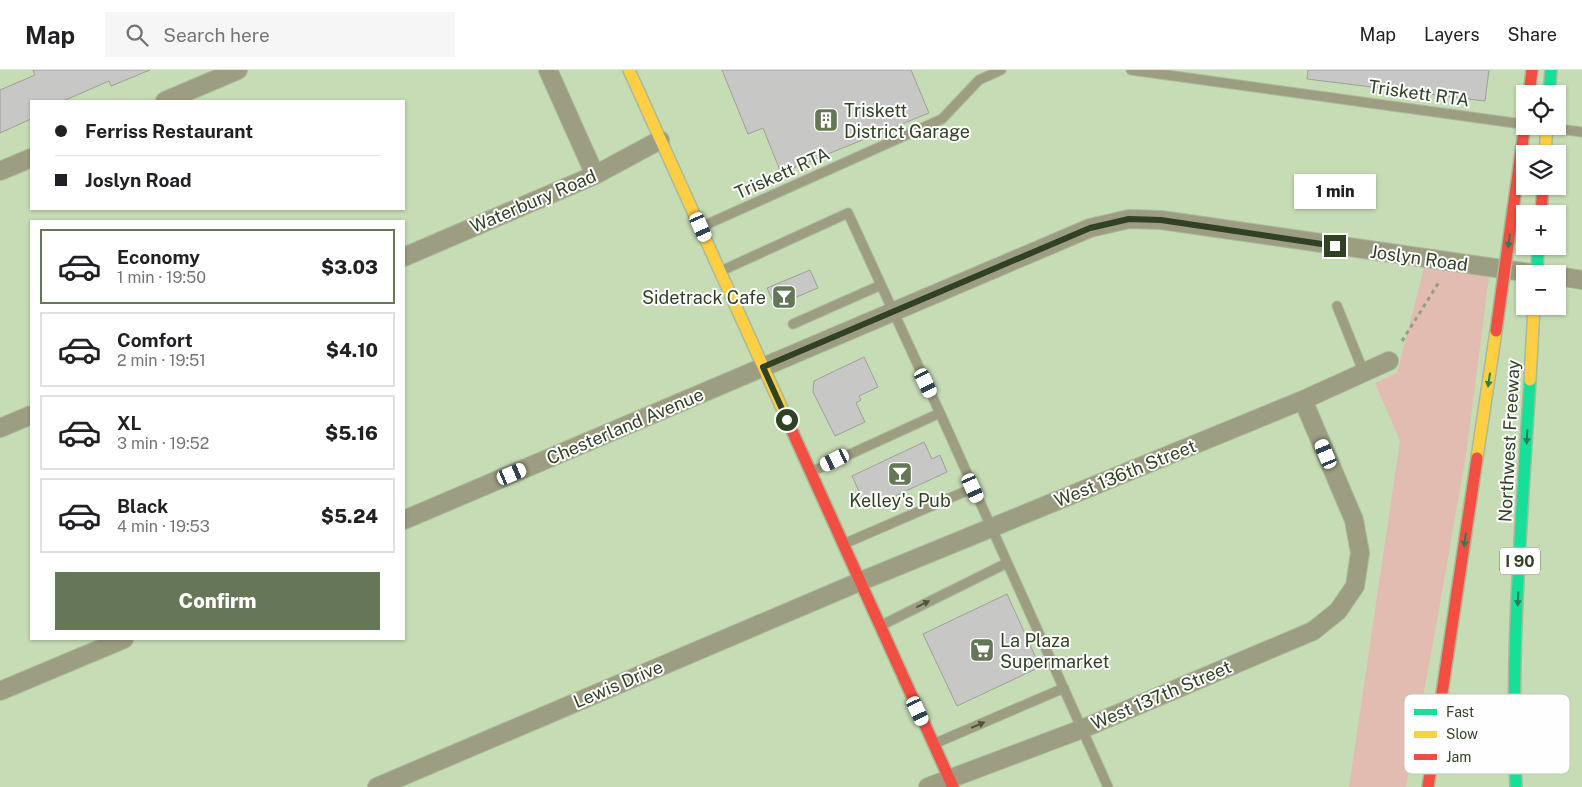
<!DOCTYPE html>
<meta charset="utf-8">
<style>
:root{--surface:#fff;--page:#f6f6f6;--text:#202124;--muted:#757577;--line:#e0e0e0;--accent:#657756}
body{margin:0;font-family:"Public Sans",sans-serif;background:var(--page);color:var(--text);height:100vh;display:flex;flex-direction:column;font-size:19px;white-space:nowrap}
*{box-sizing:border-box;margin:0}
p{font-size:16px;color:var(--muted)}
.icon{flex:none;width:28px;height:28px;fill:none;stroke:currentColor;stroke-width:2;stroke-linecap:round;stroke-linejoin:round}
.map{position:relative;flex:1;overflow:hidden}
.drawer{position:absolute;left:30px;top:150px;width:375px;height:420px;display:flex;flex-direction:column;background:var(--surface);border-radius:0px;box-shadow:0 1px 4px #0004}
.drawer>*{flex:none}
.banner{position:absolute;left:30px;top:30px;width:375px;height:110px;border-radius:0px;box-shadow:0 1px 4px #0004;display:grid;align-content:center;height:110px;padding:0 25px;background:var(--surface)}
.fabs{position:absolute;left:1516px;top:15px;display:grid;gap:10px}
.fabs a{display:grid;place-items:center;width:50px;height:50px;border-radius:0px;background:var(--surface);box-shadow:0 1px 4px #0004;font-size:25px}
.end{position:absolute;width:22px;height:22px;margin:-11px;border:6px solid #314124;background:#fff;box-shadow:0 0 0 2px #fff}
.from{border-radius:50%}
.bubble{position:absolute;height:35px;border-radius:0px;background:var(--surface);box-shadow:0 1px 4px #0004;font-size:16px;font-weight:800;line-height:35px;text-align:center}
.car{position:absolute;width:15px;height:30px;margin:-15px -8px;border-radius:6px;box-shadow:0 0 4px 1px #0007;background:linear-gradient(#fff 24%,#345 0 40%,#fff 0 76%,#345 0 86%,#fff 0)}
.banner b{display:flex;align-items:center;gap:18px;height:48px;font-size:19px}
.banner b+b{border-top:1px solid var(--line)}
.banner i{width:12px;height:12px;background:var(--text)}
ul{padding:9px 0 0;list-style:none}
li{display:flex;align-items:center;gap:15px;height:75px;margin:0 10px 8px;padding:0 15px;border:2px solid var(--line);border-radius:0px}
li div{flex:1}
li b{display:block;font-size:19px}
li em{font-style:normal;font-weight:800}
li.active{border-color:var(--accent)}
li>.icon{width:45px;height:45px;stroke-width:1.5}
.cta{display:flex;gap:10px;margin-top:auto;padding:10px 25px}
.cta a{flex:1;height:58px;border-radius:0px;background:var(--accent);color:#fff;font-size:20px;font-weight:800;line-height:58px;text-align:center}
header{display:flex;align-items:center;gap:30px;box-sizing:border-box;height:70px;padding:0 25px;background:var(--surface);border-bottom:1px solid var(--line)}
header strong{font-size:24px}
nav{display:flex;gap:28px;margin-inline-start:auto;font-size:18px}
.search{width:350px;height:45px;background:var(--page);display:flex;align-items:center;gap:12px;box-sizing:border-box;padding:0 18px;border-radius:0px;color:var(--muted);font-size:19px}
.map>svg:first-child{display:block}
.green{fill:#e2bcb0}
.building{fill:#c7c7c5;stroke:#9da09a}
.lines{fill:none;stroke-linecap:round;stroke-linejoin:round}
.lane-casing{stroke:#a8ba9a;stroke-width:11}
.street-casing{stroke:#a8ba9a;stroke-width:20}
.fast-casing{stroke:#a8ba9a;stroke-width:14}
.slow-casing{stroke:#a8ba9a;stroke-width:14}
.jam-casing{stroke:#a8ba9a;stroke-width:14}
.path{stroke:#999c84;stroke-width:3;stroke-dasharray:4 4;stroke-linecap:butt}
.lane{stroke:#9d9d82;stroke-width:9}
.street{stroke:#9d9d82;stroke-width:18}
.fast{stroke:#16e098;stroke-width:11}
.slow{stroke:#ffcf43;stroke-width:11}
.jam{stroke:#f24e42;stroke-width:11}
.slow-bridge-casing{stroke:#a8ba9a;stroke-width:14;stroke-linecap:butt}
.jam-bridge-casing{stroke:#a8ba9a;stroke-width:14;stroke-linecap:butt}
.slow-bridge{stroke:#ffcf43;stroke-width:11}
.jam-bridge{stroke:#f24e42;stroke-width:11}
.oneway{fill:#268152}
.oneway2{fill:#4c583c}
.route{stroke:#314124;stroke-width:6}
.labels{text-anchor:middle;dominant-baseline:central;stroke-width:4;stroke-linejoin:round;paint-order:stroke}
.shield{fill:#fefefe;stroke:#6e7a65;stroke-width:1}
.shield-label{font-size:16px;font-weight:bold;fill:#314124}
.street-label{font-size:18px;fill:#314124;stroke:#fefefe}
.poi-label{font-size:18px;fill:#314124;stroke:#fefefe;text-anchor:start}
.key{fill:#fefefe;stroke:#c0c5bd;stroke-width:1}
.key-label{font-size:14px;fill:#314124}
</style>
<header>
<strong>Map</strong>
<div class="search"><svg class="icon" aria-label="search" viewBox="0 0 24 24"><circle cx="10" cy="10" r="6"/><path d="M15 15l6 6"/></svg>Search here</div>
<nav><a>Map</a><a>Layers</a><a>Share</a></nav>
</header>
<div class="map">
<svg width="1582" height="717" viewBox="0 0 1582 717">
<rect width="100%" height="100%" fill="#c5dcb4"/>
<path class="green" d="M1424 198 1489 206 1466 385 1433 573 1406 717H1349L1400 371 1375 313 1397 303Z"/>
<path class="building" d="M33 0H150L111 16 109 11 63 31H31V49L0 63V20L35 5Z
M722 0H911L929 43 781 103 763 58 748 64Z
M1308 0H1489L1485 31 1307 9Z
M810 200 818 218 775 236 767 218Z
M864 287 878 317 859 326 861 330 856 333 865 352 835 366 813 322 814 311Z
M924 372 932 389 940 385 947 402 867 439 852 406Z
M1007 524 1040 597 957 636 923 564Z"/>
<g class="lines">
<defs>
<path id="lane" d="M1131 0 1522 54
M1550 58 1582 62
M701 157 942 49 979 10 1001 0
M721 201 848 143 940 343 1108 717
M1337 236 1364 303
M793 254 881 215
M811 402 940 343
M846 473 973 418
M882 555 1007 493
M936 673 1064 618"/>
<path id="street" d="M548 0 595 105
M165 31 238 0
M0 101 31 88
M404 187 595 105 660 70
M1558 206 1582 210
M0 358 31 345
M404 450 1090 158 1129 149 1161 150 1537 204
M0 621 124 569
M377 717 859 512 1303 330 1389 291
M928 717 1082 659 1313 561 1338 541 1355 516 1360 483 1354 450 1303 330"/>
<path id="fast" d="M1549 24 1551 0
M1537 204 1538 176
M1516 717C1510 581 1522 446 1530 310"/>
<path id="slow" d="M629 0 789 354
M1530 310 1534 236
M1477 388 1496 261"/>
<path id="jam" d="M1529 24 1532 0
M1541 144 1543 116
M789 354 953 717
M1428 717 1477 388"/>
</defs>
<use href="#lane" class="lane-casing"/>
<use href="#street" class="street-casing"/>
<use href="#fast" class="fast-casing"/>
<use href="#slow" class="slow-casing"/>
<use href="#jam" class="jam-casing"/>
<path class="path" d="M1402 271 1439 212"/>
<use href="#lane" class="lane"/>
<use href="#street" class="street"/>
<use href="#fast" class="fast"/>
<use href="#slow" class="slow"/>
<use href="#jam" class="jam"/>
<defs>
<path id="slow-bridge" d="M1545 84 1547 56"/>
<path id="jam-bridge" d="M1496 261 1525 54"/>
</defs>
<use href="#slow-bridge" class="slow-bridge-casing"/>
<use href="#jam-bridge" class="jam-bridge-casing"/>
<use href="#slow-bridge" class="slow-bridge"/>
<use href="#jam-bridge" class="jam-bridge"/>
</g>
<defs><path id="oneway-solid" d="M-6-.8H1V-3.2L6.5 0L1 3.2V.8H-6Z" transform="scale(1.25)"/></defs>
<g class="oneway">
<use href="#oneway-solid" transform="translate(1509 171) rotate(98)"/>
<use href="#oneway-solid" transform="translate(1489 310) rotate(98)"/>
<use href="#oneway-solid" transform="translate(1527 367) rotate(93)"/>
<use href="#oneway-solid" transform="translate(1465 470) rotate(98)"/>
<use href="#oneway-solid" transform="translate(1518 529) rotate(93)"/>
</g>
<g class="oneway2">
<use href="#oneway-solid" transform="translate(923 534) rotate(-26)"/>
<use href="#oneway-solid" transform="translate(978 655) rotate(-23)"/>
</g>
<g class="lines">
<path class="route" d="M787 350 763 297 1090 158 1129 149 1161 150 1335 176"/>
</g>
<defs>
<symbol id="building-square" viewBox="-11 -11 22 22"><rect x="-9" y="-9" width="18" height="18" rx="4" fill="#657756" stroke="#fefefe"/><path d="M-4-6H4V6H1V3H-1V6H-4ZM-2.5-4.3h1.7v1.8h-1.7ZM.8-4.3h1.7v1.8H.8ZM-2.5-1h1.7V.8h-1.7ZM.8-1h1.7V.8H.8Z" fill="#fff"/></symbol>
<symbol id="bar-square" viewBox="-11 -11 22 22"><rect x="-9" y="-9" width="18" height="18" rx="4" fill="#657756" stroke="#fefefe"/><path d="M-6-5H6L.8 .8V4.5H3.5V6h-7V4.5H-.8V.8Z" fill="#fff"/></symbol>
<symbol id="supermarket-square" viewBox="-11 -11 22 22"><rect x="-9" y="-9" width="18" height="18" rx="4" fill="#657756" stroke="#fefefe"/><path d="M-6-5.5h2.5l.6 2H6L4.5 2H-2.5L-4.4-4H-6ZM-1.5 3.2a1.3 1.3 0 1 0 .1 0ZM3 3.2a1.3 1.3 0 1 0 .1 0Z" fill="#fff"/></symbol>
</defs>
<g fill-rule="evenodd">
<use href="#building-square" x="812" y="36" width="28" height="28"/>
<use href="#bar-square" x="770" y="213" width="28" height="28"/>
<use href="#bar-square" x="886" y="390" width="28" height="28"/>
<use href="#supermarket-square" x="968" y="566" width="28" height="28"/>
</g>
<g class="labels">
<rect class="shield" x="1500" y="477.5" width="40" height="27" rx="4"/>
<g class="shield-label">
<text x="1520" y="491">I 90</text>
</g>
<g class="street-label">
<text transform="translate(1419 23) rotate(8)">Triskett RTA</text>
<text transform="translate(782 103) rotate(-24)">Triskett RTA</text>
<text transform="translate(533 131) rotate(-23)">Waterbury Road</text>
<text transform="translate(1419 188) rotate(8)">Joslyn Road</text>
<text transform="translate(625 356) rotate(-23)">Chesterland Avenue</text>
<text transform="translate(1509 371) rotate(-87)">Northwest Freeway</text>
<text transform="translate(1125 403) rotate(-22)">West 136th Street</text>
<text transform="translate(618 614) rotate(-23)">Lewis Drive</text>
<text transform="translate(1161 625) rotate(-23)">West 137th Street</text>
</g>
<g class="poi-label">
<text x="844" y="40">Triskett<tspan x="844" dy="21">District Garage</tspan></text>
<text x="766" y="227" text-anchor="end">Sidetrack Cafe</text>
<text x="900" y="430" text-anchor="middle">Kelley's Pub</text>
<text x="1000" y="570">La Plaza<tspan x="1000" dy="21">Supermarket</tspan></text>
</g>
</g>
<rect x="1404" y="624" width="166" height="80" rx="8" class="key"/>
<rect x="1414" y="639" width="23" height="6" fill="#16e098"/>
<rect x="1414" y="661" width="23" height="7" fill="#ffcf43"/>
<rect x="1414" y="684" width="23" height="6" fill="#f24e42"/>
<g class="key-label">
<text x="1446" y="647">Fast</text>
<text x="1446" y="669">Slow</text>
<text x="1446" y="692">Jam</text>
</g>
</svg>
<div class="fabs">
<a><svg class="icon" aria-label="locate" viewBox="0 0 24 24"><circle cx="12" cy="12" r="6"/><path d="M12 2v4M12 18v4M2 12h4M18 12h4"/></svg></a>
<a><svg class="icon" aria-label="layers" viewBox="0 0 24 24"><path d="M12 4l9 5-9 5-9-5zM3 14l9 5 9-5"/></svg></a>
<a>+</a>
<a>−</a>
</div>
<i class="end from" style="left:787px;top:350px"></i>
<i class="end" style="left:1335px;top:176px"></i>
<div class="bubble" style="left:1294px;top:104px;width:82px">1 min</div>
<i class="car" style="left:701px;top:157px;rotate:156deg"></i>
<i class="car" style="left:926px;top:313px;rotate:154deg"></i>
<i class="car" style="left:1326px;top:384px;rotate:337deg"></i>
<i class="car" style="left:835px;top:390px;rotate:244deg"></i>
<i class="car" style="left:512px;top:404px;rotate:67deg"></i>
<i class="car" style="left:973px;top:418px;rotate:156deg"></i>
<i class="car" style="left:918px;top:641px;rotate:155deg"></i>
<div class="banner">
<b><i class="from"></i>Ferriss Restaurant</b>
<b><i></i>Joslyn Road</b>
</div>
<section class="drawer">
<ul>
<li class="active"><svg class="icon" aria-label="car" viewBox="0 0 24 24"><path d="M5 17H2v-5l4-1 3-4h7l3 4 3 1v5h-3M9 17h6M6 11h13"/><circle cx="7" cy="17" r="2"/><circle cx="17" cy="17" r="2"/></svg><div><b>Economy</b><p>1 min · 19:50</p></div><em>$3.03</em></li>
<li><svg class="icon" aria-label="car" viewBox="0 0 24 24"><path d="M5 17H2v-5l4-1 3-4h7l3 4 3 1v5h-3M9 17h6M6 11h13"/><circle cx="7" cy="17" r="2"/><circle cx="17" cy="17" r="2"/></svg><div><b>Comfort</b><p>2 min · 19:51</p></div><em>$4.10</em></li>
<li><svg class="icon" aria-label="car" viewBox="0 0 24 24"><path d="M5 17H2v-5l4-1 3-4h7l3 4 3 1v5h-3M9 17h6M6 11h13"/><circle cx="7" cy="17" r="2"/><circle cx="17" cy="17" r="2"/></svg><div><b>XL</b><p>3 min · 19:52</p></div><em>$5.16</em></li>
<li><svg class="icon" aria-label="car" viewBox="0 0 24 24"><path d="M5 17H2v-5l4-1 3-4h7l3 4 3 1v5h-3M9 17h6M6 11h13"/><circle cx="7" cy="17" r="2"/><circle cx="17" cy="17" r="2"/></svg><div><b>Black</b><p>4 min · 19:53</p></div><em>$5.24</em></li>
</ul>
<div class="cta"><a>Confirm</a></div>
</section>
</div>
